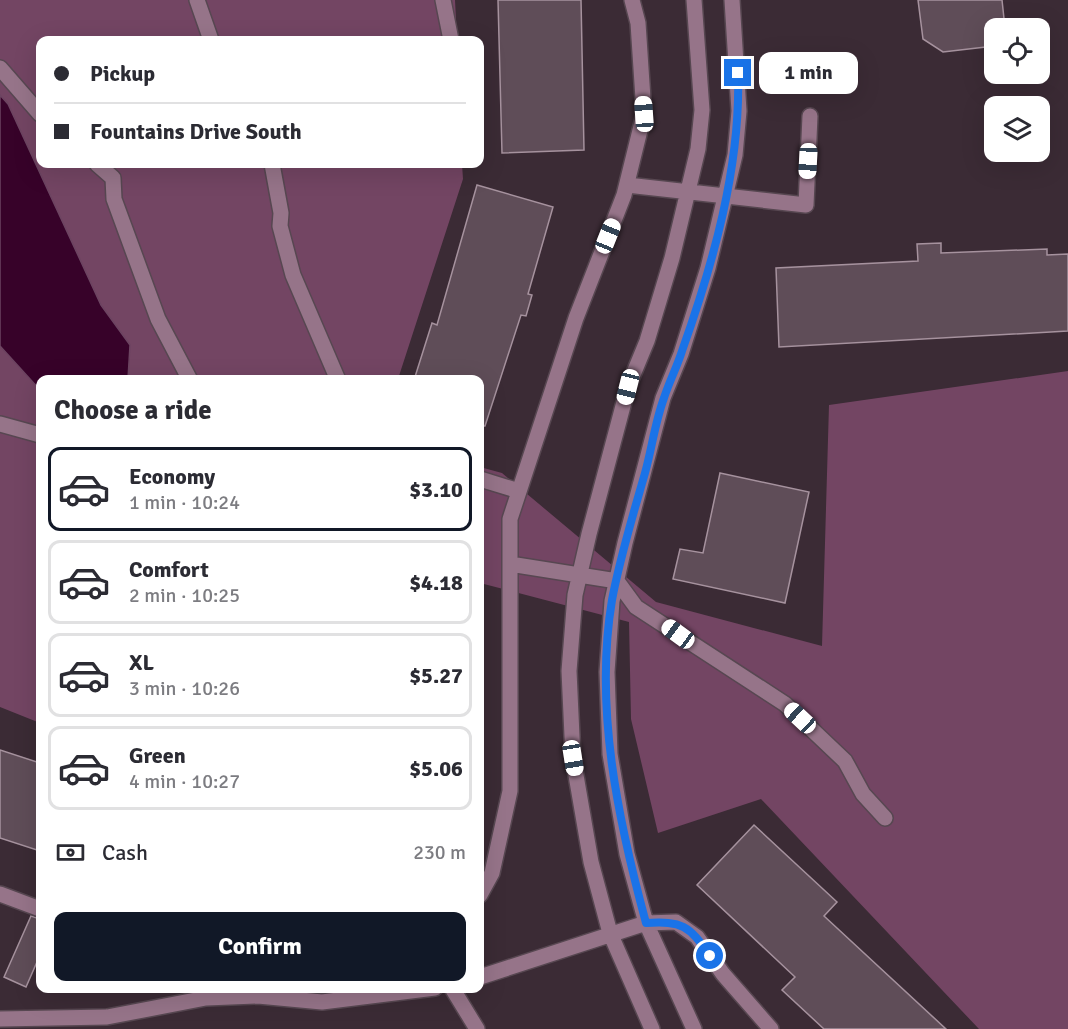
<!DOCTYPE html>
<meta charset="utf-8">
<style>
:root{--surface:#fff;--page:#f7f7f7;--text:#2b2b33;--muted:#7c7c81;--line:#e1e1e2;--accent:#111827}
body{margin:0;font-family:Signika,sans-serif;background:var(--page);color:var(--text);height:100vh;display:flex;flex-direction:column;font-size:22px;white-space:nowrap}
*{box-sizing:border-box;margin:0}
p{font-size:20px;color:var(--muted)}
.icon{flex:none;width:33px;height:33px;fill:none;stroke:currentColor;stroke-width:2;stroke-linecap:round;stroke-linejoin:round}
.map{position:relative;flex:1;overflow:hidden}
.panel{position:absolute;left:36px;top:375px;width:448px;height:618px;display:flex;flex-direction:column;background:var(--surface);border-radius:12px;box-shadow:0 6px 24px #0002}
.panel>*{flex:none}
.guide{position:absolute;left:36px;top:36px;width:448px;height:132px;border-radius:12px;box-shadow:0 6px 24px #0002;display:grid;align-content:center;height:132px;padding:0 18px;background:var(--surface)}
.tools{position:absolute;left:984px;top:18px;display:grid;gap:12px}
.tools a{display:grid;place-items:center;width:66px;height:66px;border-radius:12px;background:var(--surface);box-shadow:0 6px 24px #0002;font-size:30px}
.end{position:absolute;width:27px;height:27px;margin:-14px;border:8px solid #1a73e8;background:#fff;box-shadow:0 0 0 3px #fff}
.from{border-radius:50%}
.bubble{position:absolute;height:42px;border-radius:12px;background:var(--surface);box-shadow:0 6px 24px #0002;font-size:20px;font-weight:700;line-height:42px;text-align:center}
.car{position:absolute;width:18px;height:36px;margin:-18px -9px;border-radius:8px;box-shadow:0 0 4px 2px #0007;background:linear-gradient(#fff 24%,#345 0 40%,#fff 0 76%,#345 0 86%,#fff 0)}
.guide b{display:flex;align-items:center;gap:21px;height:57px;font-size:22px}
.guide b+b{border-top:2px solid var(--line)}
.guide i{width:15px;height:15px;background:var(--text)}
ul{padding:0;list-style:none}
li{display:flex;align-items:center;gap:18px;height:84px;margin:0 12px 9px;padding:0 6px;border:3px solid var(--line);border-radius:12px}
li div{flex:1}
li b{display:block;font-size:22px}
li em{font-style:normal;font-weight:700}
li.selected{border-color:var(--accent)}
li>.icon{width:54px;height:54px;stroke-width:1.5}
h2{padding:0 18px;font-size:27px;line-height:72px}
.pay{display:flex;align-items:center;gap:15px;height:66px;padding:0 18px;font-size:22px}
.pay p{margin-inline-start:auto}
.cta{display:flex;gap:12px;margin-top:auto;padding:12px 18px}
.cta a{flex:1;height:69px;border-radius:12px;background:var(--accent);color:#fff;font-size:24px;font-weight:700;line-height:69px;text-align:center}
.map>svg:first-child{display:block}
.green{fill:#734563}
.water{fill:#370229;stroke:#6c4461;stroke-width:1.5}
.building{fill:#5f4d58;stroke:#a6929e;stroke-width:1.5}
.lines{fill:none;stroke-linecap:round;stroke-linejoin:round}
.minor-casing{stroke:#574751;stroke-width:18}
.minor{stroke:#967489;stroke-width:15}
.route{stroke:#1a73e8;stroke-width:8}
</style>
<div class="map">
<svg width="1068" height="1029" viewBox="0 0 1068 1029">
<rect width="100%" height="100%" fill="#3b2b35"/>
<path class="green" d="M0 0H455L457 40H40V164H462L463 179 398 379 40 380V723L0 707Z
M1068 371V1029H979L761 799 658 833 631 719 629 622 480 583V467L502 473 656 602 822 646 829 405Z"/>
<path class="water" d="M0 95 8 104 101 305 130 345 128 379 40 380V390L0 346Z"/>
<path class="building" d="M498 0H581L584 150 502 153Z
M918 0H1002L1005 28H994V46L943 52 923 39Z
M477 185 553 207 528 294 532 295 526 316 521 315 485 426H480V380H414L432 323 437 325Z
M941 243V253L1047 249V255L1068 254V331L779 347 776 268 918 261 917 244Z
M720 473 809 492 785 603 673 579 680 549 703 553Z
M0 750 40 763V851L0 838Z
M754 825 837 902 824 916 946 1029H824L782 990 795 977 697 885Z
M31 916 40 919V955L26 987 4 977Z"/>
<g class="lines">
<defs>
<path id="minor" d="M197 0 211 40
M443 0 451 40
M0 68 40 114
M97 164 113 178 114 199 158 319 190 380
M272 164 281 213 280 226 293 275 338 380
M627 185 806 205 810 116
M0 424 40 435
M480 479 519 491
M510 564 617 581 636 607 785 704 845 761 863 794 885 818
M0 894 40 909
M480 895 492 873 510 791V519L576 318 624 195 644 114 638 23 632 0
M480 977 646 923 676 922 697 937 723 974 771 1029
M452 988 477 1029
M258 996 322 1002 435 988
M0 1019 107 1017 206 998 258 996 240 988
M652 1029 610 933 591 862 573 758 569 671 575 595 589 534 628 387 647 341 672 258 698 149 702 110 694 0
M694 1029 646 923 627 854 610 754 607 672 612 601 625 543 663 398 681 354 708 268 735 155 739 111 732 0"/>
</defs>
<use href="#minor" class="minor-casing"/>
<use href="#minor" class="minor"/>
</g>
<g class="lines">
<path class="route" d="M710 956C689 925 682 921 646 923 618 820 594 707 612 600 620 557 633 515 645 473 652 448 655 422 664 398 669 382 677 367 682 351 713 264 741 166 738 73"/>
</g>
</svg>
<div class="tools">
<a><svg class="icon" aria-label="locate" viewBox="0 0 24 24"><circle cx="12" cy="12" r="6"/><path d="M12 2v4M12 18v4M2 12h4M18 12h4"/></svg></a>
<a><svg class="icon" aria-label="layers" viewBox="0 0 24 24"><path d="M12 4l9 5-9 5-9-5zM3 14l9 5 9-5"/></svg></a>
</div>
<i class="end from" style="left:710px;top:956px"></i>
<i class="end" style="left:738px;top:73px"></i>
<div class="bubble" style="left:759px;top:52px;width:99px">1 min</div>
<i class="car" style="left:644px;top:114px;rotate:356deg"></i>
<i class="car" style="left:808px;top:161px;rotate:183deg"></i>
<i class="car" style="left:608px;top:236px;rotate:22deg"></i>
<i class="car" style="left:628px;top:387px;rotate:194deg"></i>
<i class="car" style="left:678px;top:634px;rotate:306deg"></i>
<i class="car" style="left:800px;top:718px;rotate:313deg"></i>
<i class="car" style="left:573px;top:758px;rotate:171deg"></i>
<div class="guide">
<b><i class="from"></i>Pickup</b>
<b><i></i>Fountains Drive South</b>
</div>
<section class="panel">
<h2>Choose a ride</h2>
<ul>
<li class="selected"><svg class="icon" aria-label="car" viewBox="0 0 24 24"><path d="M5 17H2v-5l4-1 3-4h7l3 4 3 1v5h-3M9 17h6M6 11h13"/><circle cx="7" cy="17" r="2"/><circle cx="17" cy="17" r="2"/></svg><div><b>Economy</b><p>1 min · 10:24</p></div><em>$3.10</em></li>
<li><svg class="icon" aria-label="car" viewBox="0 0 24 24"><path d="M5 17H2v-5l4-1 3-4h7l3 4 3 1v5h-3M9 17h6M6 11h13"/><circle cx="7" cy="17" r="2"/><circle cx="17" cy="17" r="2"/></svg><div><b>Comfort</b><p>2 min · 10:25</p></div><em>$4.18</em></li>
<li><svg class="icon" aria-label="car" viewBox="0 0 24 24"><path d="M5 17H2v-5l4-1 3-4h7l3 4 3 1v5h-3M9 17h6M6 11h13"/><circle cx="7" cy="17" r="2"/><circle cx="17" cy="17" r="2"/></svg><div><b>XL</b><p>3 min · 10:26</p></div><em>$5.27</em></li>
<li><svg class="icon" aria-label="car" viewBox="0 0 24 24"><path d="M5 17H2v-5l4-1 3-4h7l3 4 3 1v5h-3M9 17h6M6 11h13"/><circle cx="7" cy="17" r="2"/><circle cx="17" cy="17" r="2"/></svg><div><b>Green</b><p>4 min · 10:27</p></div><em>$5.06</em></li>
</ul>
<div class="pay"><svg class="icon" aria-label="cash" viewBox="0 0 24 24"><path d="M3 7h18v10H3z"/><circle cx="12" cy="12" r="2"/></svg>Cash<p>230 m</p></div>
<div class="cta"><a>Confirm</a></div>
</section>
</div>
